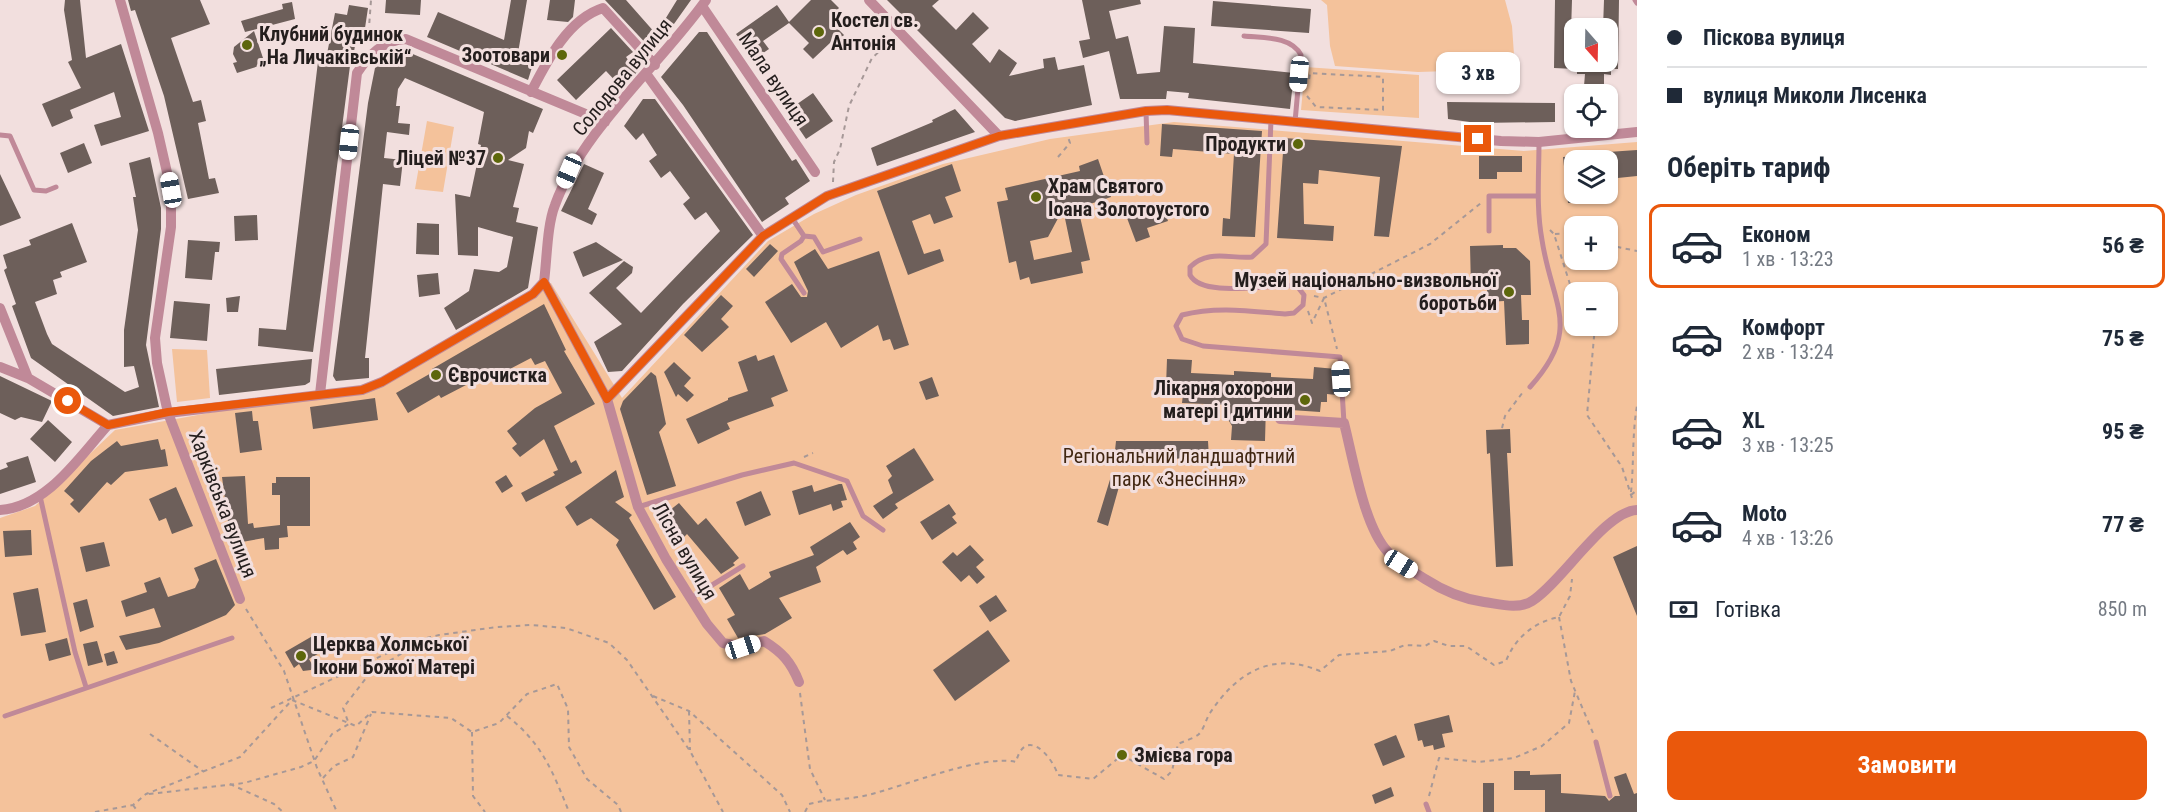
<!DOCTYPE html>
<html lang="uk">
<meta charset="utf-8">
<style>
:root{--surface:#fff;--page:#f2f2f3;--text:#1f2937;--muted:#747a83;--line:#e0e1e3;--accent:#ea580c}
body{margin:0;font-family:"Roboto Condensed",sans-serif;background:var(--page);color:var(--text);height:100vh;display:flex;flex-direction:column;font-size:22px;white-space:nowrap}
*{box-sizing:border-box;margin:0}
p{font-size:20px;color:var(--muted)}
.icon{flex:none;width:33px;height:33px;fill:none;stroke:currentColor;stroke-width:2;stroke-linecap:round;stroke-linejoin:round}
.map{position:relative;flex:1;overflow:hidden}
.drawer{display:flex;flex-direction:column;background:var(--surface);width:540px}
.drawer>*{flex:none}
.top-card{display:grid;align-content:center;height:132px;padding:0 30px;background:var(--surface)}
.needle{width:39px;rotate:160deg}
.fabs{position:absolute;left:1564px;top:18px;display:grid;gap:12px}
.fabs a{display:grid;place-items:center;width:54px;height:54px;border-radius:12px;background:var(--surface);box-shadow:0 2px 4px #0004;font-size:30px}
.end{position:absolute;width:27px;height:27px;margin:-14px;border:8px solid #ea580c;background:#fff;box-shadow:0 0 0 3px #fff}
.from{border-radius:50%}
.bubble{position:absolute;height:42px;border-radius:12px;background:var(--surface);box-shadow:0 2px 4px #0004;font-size:20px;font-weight:700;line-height:42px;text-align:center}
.car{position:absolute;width:18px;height:36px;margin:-18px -9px;border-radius:8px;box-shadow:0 0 4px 2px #0007;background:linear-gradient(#fff 24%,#345 0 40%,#fff 0 76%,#345 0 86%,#fff 0)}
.top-card b{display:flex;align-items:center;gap:21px;height:57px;font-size:22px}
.top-card b+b{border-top:2px solid var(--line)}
.top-card i{width:15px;height:15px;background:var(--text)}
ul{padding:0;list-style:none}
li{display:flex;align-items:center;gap:18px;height:84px;margin:0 12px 9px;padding:0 18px;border:3px solid transparent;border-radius:12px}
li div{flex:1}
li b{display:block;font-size:22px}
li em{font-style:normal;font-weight:700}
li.current{border-color:var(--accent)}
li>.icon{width:54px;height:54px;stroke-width:1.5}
h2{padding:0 30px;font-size:27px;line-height:72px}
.pay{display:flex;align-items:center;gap:15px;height:66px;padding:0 30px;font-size:22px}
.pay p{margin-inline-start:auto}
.action{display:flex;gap:12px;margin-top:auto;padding:12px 30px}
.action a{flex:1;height:69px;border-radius:12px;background:var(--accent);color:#fff;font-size:24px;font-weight:700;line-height:69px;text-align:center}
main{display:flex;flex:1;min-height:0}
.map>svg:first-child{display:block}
.green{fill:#f4c29b;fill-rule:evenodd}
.building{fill:#6d5f5a;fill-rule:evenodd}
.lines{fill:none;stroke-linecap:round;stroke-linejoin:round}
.path{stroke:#a69897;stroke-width:2;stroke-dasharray:4.5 4.5;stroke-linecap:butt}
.lane{stroke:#c08998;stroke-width:5}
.street{stroke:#c08998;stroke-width:10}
.route{stroke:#ea580c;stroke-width:8}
.poi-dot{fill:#5d670b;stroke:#f2dfde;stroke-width:2}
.labels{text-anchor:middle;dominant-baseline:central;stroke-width:6;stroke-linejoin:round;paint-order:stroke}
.poi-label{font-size:20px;font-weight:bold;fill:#241e1d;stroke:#f2dfde;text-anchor:start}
.street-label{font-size:20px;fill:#241e1d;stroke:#f2dfde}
.park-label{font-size:20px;fill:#412712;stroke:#f2dfde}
</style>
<main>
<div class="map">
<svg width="1637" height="812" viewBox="0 0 1637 812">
<rect width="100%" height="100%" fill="#f2dfde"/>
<path class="green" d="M1321 0H1505L1512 26 1515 69 1418 72 1335 66 1330 46 1327 5Z
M1305 67 1419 75V118L1301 110Z
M427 121 454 127 443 192 415 189Z
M1174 122 1524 151 1637 142V812H0V518L35 506 115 430 253 405 366 394 384 376 526 294 551 283 622 398 768 241 814 214 856 195 943 164 1050 139ZM1575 160H1608V194H1575ZM1575 226H1608V260H1575ZM1575 292H1608V326H1575Z
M172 349 207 350 210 398 177 402Z"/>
<path class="building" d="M65 0H80L86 58 121 44 149 131 101 146 94 125 121 117 114 92 70 110 73 118 52 127 42 104 81 88 68 62 72 60 64 10Z
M128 0H200L210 24 171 38 193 102 201 100 206 121 198 123 209 179 215 178 219 193 188 199 164 96 135 10 131 11Z
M386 0H421L420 15 385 13Z
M511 0H527L517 59 533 64 528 80 427 37 438 12 504 40Z
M550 0H575L573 17 568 22 547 20Z
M605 0H626L656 34 677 0H691L654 52Z
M811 0H831L839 8 834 13 842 21 836 27 844 35 834 45 831 42 813 59 803 49 809 43 789 23 763 41 769 49 754 59 736 34 777 5 789 22Z
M887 0H939L932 6 956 30 973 12 989 28 972 44 990 63 999 49 1017 63 1009 76 1044 68 1043 59 1055 57 1058 70 1084 65 1092 105 1015 121 1005 118Z
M1082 0H1140L1141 4 1109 11 1116 39 1128 36 1137 74 1160 72 1164 26 1195 28 1193 63 1294 73 1290 109 1188 98 1189 93 1167 91 1166 99H1120L1109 51 1083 58 1079 41 1090 39Z
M1555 0H1572L1571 32H1575V69L1554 68Z
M1604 0H1619L1618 69H1611V75L1604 74V86H1584L1585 74H1577V62H1608V28H1603Z
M1213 1 1311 9 1309 33 1211 26Z
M292 2 295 19 245 32 241 21 283 9 282 4Z
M349 5 368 8 365 28 358 27 353 58H351L313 352 258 346 259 328 286 330 319 53 327 54 335 13 347 15Z
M611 28 633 52 626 57 637 72 622 88 606 71 576 100 557 80Z
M254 31 265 64 237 73 233 63 237 62 233 54 234 47Z
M699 32H707L792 161 796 159 810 181 785 198 789 204 762 222 683 105 661 77Z
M408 52 543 109 533 133 529 131 526 148 508 160 524 164 513 207 519 208 516 222 538 227 528 288 456 330 444 308 469 291 474 269 499 272 507 267 513 237 478 227V256L458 255 455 194 470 197 481 145 478 144 484 112 405 78 398 89 396 106H400L398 123 410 124 409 135 387 132 384 158 403 160 400 186 383 184 365 358H369V378L336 381 333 376 368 103 375 68 392 58Z
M813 93 833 121 806 139 787 111Z
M643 99H655L753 235 683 304 622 371 608 372 594 342 622 324 589 293 624 261 633 267 632 273 616 288 641 313 720 231 706 212 695 220 683 204 690 198 670 171 661 178 649 161 657 155 643 133 636 140 624 126Z
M1447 102 1555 103V122L1477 123 1448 119Z
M955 109 975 132 877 166 871 148 933 122 932 120Z
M1162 124 1262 131 1255 237 1222 236 1223 218 1230 219 1234 154 1173 149 1172 157 1160 156Z
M1284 138 1402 146 1389 237 1374 236 1380 177 1319 170 1318 184 1303 183 1304 224 1334 226 1333 241 1277 238Z
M84 143 92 163 68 173 60 153Z
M1637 150V176L1608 179V152Z
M1479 156H1522V172H1497V179H1479Z
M1575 156V203H1568L1563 157Z
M150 157 161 208V229L146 345 159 407 113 416 31 358 12 306 16 304 4 270 7 268 3 255 31 245 29 240 72 223 87 262 60 272 62 277 53 280 57 294 35 302 47 334 52 344 125 392 139 387 134 366 124 367V330L138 230 133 197H136L129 163Z
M1098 159 1111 197 1078 208 1090 260 1081 262 1083 273 1031 284 1029 277 1020 280 1016 261 1009 263 997 202 1008 200 1005 188 1080 171 1079 166ZM1063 209 1072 252 1034 260 1030 241 1048 237Z
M584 164 604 173 588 209 597 214 592 225 561 211Z
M952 164 961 191 945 197 953 217 934 224 930 214 912 221 924 254 940 249 944 261 908 275 877 191Z
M0 174 21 218 0 226Z
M1162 205 1168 221 1147 228 1150 237 1136 242 1127 218Z
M257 215 258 240 235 241 234 216Z
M417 223 439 224V255L416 254Z
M188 240 220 242 219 252H215L212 280 185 278Z
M596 242 623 260 583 277 573 252Z
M770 244 778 251 754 277 746 269Z
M1503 245V248H1516L1530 261 1531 295H1521L1522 320H1529V344L1506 345 1504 301 1487 302V288H1471L1470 246Z
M815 249 828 269 879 251 909 345 894 350 890 339 883 341 878 325 841 348 826 322 791 343 765 302 792 284 801 297H807L808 291 794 262Z
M438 273 440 294 419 297 417 275Z
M721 295 733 306 721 319 729 327 702 352 684 335Z
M240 296 238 312H227L226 298Z
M174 301 210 304 207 341 170 338Z
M544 304 566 350 564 351 595 404 554 426 571 463 576 460 582 473 526 502 521 493 555 475 553 472 558 470 544 439 520 457 512 448 517 444 507 431 535 408 562 393 545 361 535 365 531 358 506 371 508 374 494 382 486 368 466 379 468 384 441 398 439 395 408 413 396 393 433 372 432 369Z
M756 355 758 361 774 355 788 391 771 398 774 406 727 423 730 429 698 444 686 419 728 400V398L748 391 738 362Z
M312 359 310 382 305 385 219 395 216 369Z
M1167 359 1192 360 1191 373 1234 375V371L1271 373V377L1313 379 1314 367 1336 369 1337 395 1327 394V402H1321L1320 412 1291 410V406L1266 405 1265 441 1231 440 1232 426 1226 416 1229 405 1182 403 1183 394H1178L1179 387 1166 386Z
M674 362 691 378 684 386 694 395 687 402 678 394 676 397 664 372Z
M651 372 656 376 666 424 659 432 676 486 647 495 620 409 623 401Z
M0 376 52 401 42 422 21 417 15 420 0 413Z
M932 377 939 396 926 400 919 382Z
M375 398 378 420 313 429 310 407Z
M252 411 253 421H258L262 450 240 453 235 413Z
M48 420 72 442 55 462 30 439Z
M1510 429 1511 453H1507L1513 566 1496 567 1490 453 1487 454 1486 430Z
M158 439 161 450 165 449 168 466 125 472 111 485 107 482 79 513 70 504 74 500 64 491 91 461 117 441 121 446Z
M1116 441H1208L1209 458 1114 460Z
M914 448 934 480 895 504 898 508 883 519 873 506 893 493 888 480 892 476 886 466Z
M28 456 36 482 0 494V470L8 467 6 463Z
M616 470 624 497 615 502 632 515 629 518 676 597 654 610 616 545 619 540 591 518 577 526 565 507Z
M1112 473 1122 476 1108 526 1097 522Z
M506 475 513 486 502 493 495 482Z
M245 476 248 524 253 523 254 528 280 525V495H272V483H276V477H310V526H287L288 537 279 538V549L265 550 264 538 231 544 222 477Z
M839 484H842L847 500 841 501 843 507 833 511 831 504 799 515 792 491 812 485 814 492Z
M176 487 193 526 172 534 166 518 159 521 149 499Z
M761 491 771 515 745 526 736 502Z
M679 503 698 525 706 518 739 558 733 563 735 565 721 574 687 534 680 541 660 518Z
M949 504 956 514 952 517 957 523 932 540 920 522Z
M850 522 860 537 853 542 857 549 847 555 843 550 816 567 821 582 779 598 792 618 765 634 738 638 727 619 735 615 719 588 740 574 749 590 771 577 769 572 814 555 810 547Z
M31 530 32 555 5 557 3 531Z
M104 542 110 566 86 572 80 547Z
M970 545 984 560 976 567 985 577 977 584 969 575 961 582 942 562 953 552 957 556Z
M1637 546V616L1613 557Z
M216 559 235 605 226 615 196 628 159 643 126 650 119 636 161 627 154 608 126 617 121 601 147 592 144 583 160 577 168 597 195 588 199 580 194 568Z
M38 588 46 632 21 636 13 593Z
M996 595 1007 611 990 622 979 606Z
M87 599 94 627 80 632 73 603Z
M988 630 1010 661 955 701 933 670Z
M316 634 318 638 323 635 328 643 321 648 323 651 309 659 313 666 311 670 303 671 299 664 294 668 285 652Z
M67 638 71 655 49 661 45 644Z
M97 641 103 662 88 666 83 644Z
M114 651 118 663 107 666 104 654Z
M1449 715 1453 732 1442 734 1445 747 1434 750 1433 745 1424 747 1422 740 1418 741 1414 724Z
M1396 735 1405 757 1383 766 1374 744Z
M1514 771H1530V775L1561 774V793L1605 796 1609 801 1615 796H1620L1614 777 1626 773 1634 794 1637 793V812H1545V790H1514Z
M1483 783H1494V812H1483Z
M1391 787 1394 796 1375 804 1372 795Z"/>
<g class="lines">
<path class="path" d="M368 41 371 0
M1307 96 1316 107 1383 110V77L1310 73 1309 80
M1058 157 1070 143 1068 137
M833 182 834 162 840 149 849 106 872 58 893 39
M1550 230 1554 234 1575 300
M1555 234 1575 233
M1608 245 1637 251
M1314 296 1324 298 1430 244 1481 203
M1308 311 1312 323 1324 298 1337 349
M1595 326 1587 415 1622 467 1633 501
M1502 428 1505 416 1523 392
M804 457 813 453
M1631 492C1634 463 1632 434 1637 406
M1631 495 1637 490
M246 609 284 671 317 768 337 812
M1559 617 1571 681 1593 733
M800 693 810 769 825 800
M653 696 689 711 782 795 790 812
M271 708 411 642 439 635 497 627 531 625 566 628 609 643 627 660 690 751 723 812
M689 711 690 750
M507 716C542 743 553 772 569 812
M472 732 473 796 485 812
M150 734 204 772
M323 778 334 766 353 757 371 714
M230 784 274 804 283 812
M149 794 244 783 301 767 314 761 332 734 349 724 343 708 370 673 420 642
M1429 796 1439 758 1479 762 1514 758 1542 746 1569 723 1575 691
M133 805 138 812
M95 812 133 805 146 794 240 757 292 700 356 726 372 712 451 718 472 732 499 723 527 694 557 684 568 709 569 747 587 779 618 805 621 812
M805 812 809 804C828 799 848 800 868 795 905 786 982 754 1016 762 1025 727 1051 754 1058 775L1093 779 1122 755 1164 779 1172 771 1178 744C1184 741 1195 738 1199 734 1204 729 1206 719 1210 713 1237 672 1273 651 1320 671L1339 655 1390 651 1405 645 1425 646 1434 641 1449 646H1466L1494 665 1506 661C1515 638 1534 622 1559 617L1570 596 1572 579"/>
<path class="lane" d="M1635 0 1637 3
M1244 36C1263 38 1291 36 1301 55L1295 122
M1146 111 1147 143
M1271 120 1266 244 1252 257C1230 259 1208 249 1190 267V275C1203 299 1272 283 1297 286L1304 295 1303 305 1294 313 1285 314C1250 311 1216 306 1182 315L1176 326 1182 339 1203 346 1340 357 1344 423
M0 135 10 136 34 190 46 191 56 187
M792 218 804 236 801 241 782 254 781 259 804 293
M1489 231V196H1538
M804 236 814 237 823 252 860 239
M1530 387C1583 328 1552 306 1542 240 1536 208 1539 175 1539 142
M40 496 75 652 86 687
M638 507 742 475 794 463 847 481 863 516 883 530
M691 598 743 566
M5 716 232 638
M1596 742 1610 796
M1426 804 1429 812"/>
<path class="street" d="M120 0 158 133 171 190V227L155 338 157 363 168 413 240 599
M869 0 999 136
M702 6 815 172
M647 75 763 236
M531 92C547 61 568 19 603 8L655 65
M544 282 607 399 638 507 666 559 707 624 723 643 743 647 764 641C782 652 791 662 799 682
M544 282C547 259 547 225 555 205 582 130 660 65 706 0
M0 308 28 378
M0 367 28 378 108 425 168 413 362 390 382 382 533 294 544 282
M320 394 357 73C369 55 383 40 406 39L605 122
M607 399 763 236 827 196 999 136 1146 111 1167 110 1501 141 1539 142 1637 132
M1280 419 1344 423C1353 458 1364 527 1388 552 1398 563 1412 571 1425 579 1442 590 1463 599 1484 602 1499 604 1518 610 1532 601 1562 582 1605 511 1637 510
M0 510C47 507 79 457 108 425"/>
</g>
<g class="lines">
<path class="route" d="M68 401 108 425 168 412 362 390 382 382 533 294 544 282 607 399 763 236 827 196 999 136 1146 111 1167 110 1478 139"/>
</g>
<g class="poi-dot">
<circle cx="819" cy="32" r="6"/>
<circle cx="247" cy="45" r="6"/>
<circle cx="562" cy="55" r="6"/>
<circle cx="1298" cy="144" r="6"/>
<circle cx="498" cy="158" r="6"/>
<circle cx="1036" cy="197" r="6"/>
<circle cx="1509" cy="292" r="6"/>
<circle cx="436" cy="375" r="6"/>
<circle cx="1305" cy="400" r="6"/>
<circle cx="301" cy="656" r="6"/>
<circle cx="1122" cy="755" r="6"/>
</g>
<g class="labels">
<g class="poi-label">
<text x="831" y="20">Костел св.<tspan x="831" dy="23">Антонія</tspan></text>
<text x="259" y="34">Клубний будинок<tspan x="259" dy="23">„На Личаківській“</tspan></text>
<text x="550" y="55" text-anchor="end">Зоотовари</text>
<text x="1286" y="144" text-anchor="end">Продукти</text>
<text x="486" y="158" text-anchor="end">Ліцей №37</text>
<text x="1048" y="186">Храм Святого<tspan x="1048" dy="23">Іоана Золотоустого</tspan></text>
<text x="1497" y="280" text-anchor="end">Музей національно-визвольної<tspan x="1497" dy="23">боротьби</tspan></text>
<text x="448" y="375">Єврочистка</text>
<text x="1293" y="388" text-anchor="end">Лікарня охорони<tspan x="1293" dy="23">матері і дитини</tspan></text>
<text x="313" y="644">Церква Холмської<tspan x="313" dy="23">Ікони Божої Матері</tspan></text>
<text x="1134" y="755">Змієва гора</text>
</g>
<g class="street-label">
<text transform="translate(622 77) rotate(-51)">Солодова вулиця</text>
<text transform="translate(774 79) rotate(56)">Мала вулиця</text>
<text transform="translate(223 504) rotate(69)">Харківська вулиця</text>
<text transform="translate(685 551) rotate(60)">Лісна вулиця</text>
</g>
<g class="park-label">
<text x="1179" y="456">Регіональний ландшафтний<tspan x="1179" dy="23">парк «Знесіння»</tspan></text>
</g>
</g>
</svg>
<div class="fabs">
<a><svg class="needle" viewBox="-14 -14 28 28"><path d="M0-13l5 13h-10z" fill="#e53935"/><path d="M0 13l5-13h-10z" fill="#747a83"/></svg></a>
<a><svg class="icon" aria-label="locate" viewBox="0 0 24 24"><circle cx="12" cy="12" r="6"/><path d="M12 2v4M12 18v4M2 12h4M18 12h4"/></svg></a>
<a><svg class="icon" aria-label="layers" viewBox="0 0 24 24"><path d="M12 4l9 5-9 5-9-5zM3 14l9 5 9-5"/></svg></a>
<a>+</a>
<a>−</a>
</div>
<i class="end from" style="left:68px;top:401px"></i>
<i class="end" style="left:1478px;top:139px"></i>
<div class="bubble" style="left:1436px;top:52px;width:84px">3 хв</div>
<i class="car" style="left:1299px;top:74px;rotate:185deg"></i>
<i class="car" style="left:349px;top:142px;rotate:186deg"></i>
<i class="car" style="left:569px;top:171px;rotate:203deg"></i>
<i class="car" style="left:171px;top:190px;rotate:350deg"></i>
<i class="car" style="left:1341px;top:379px;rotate:356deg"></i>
<i class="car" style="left:1401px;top:564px;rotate:122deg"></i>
<i class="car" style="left:743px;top:647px;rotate:72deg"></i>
</div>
<section class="drawer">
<div class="top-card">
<b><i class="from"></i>Піскова вулиця</b>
<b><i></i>вулиця Миколи Лисенка</b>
</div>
<h2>Оберіть тариф</h2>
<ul>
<li class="current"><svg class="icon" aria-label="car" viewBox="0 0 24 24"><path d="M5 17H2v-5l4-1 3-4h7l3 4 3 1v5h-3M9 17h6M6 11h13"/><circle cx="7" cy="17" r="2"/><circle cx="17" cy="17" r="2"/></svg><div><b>Економ</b><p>1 хв · 13:23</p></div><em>56 ₴</em></li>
<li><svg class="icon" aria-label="car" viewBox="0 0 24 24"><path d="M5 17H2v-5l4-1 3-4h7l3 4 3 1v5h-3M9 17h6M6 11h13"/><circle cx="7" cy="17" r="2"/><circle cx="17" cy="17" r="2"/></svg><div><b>Комфорт</b><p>2 хв · 13:24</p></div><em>75 ₴</em></li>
<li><svg class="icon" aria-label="car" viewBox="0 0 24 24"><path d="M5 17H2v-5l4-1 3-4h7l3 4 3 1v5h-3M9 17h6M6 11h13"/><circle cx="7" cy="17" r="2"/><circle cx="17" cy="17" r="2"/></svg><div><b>XL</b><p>3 хв · 13:25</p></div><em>95 ₴</em></li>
<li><svg class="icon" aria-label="car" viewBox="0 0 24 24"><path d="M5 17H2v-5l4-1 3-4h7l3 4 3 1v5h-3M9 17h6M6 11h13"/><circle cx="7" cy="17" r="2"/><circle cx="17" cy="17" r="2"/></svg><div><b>Moto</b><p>4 хв · 13:26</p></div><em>77 ₴</em></li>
</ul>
<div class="pay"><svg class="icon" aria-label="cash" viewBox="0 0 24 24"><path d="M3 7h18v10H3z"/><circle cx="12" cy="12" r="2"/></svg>Готівка<p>850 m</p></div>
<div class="action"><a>Замовити</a></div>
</section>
</main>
